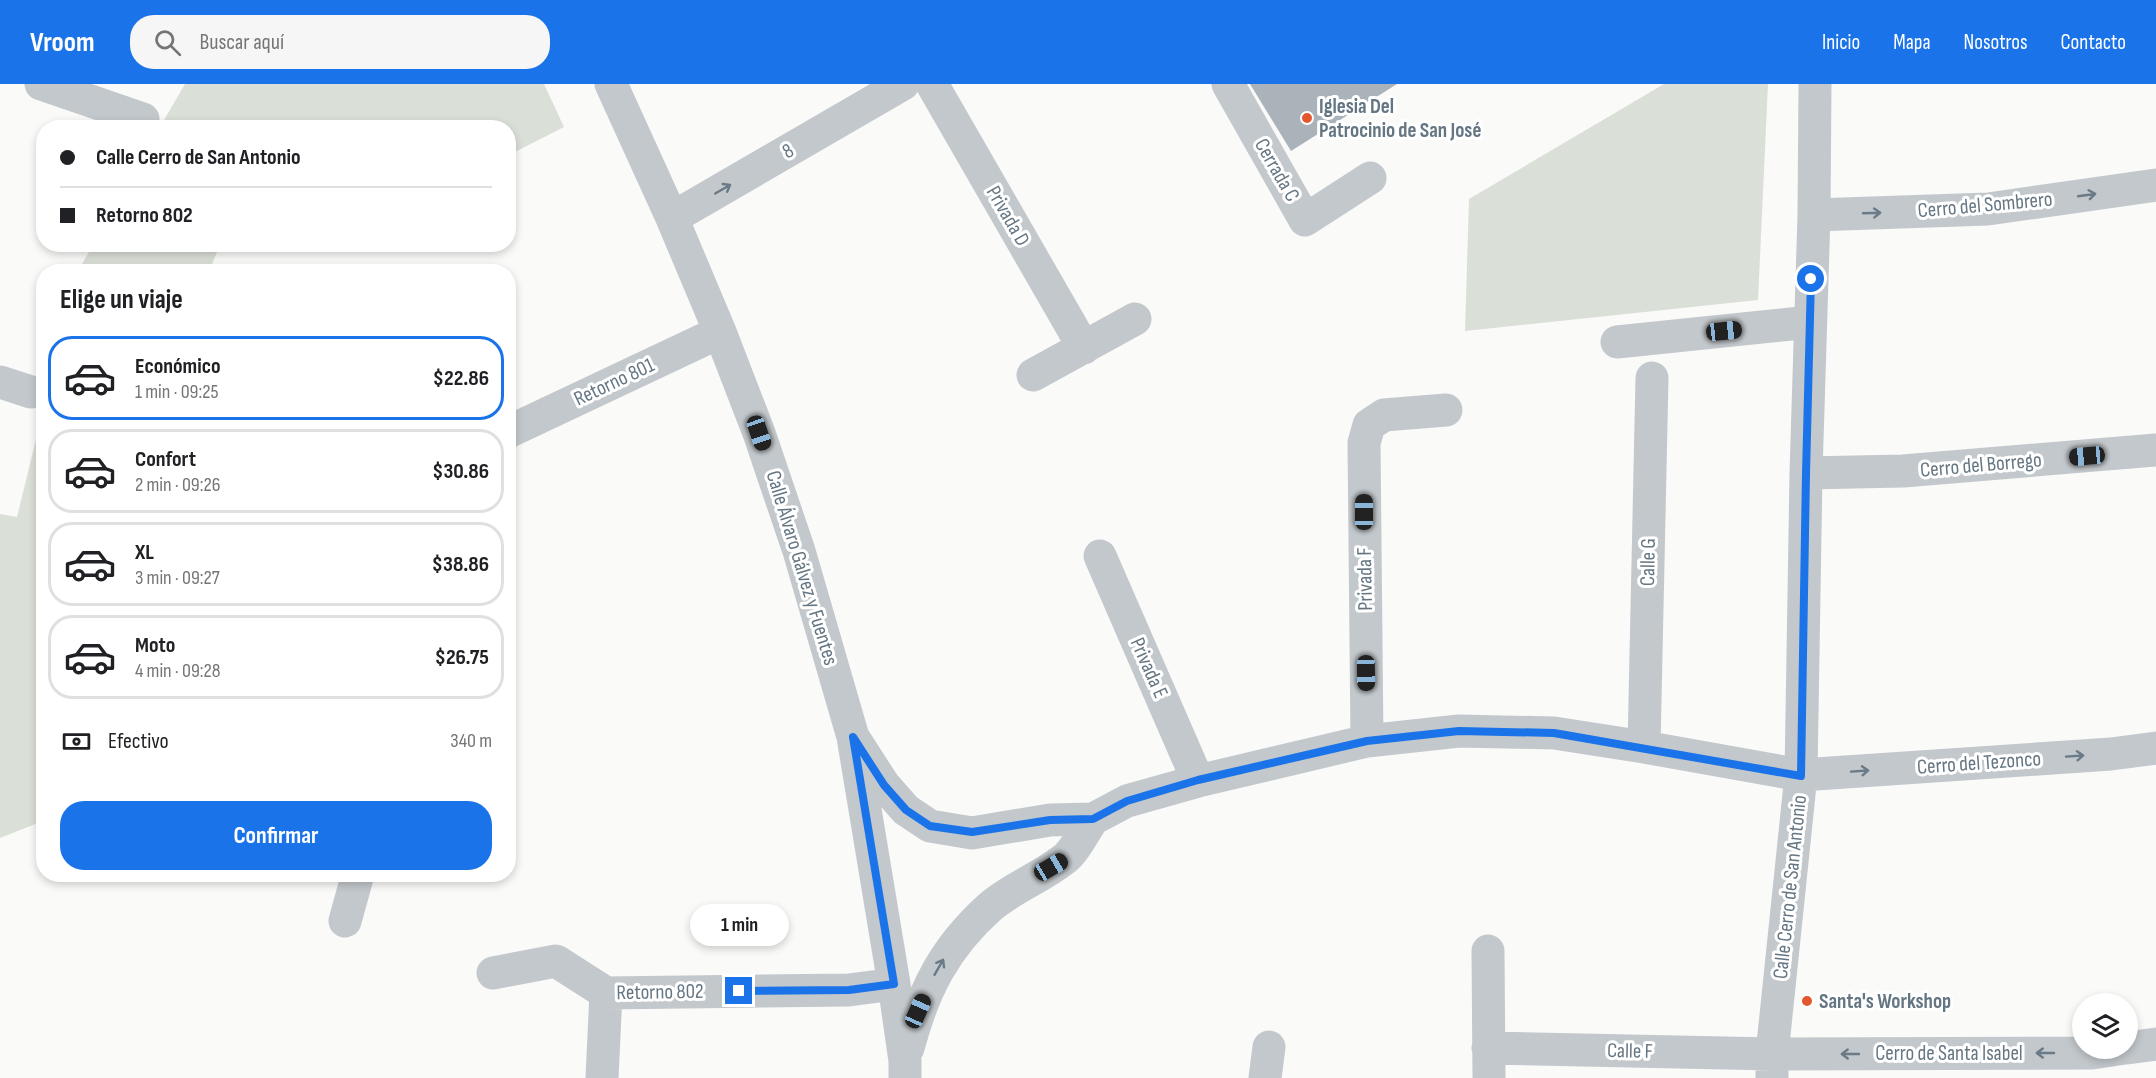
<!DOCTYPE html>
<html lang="es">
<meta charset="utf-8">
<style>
:root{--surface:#fff;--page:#f6f6f6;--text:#202124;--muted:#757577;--line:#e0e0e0;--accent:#1a73e8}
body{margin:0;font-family:"Sofia Sans Condensed",sans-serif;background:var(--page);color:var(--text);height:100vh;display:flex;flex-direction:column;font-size:22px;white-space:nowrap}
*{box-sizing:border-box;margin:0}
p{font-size:20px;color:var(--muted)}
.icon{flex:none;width:33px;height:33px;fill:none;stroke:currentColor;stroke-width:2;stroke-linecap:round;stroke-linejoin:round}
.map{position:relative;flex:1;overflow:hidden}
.side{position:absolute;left:36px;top:180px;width:480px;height:618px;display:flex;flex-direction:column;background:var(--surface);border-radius:24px;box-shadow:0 3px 9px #0003}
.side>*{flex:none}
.guide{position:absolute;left:36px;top:36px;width:480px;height:132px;border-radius:24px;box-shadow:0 3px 9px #0003;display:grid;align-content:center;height:132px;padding:0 24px;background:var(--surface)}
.fabs{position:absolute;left:2072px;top:909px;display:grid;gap:12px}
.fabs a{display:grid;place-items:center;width:66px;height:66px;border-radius:50%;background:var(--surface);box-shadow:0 3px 9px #0003;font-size:30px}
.end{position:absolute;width:27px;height:27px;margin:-14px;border:8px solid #1a73e8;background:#fff;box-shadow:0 0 0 3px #fff}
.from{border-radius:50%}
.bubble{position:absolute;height:42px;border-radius:21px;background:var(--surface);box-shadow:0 3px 9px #0003;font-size:20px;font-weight:700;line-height:42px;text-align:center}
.car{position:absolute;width:18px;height:36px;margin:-18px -9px;border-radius:8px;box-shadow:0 0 4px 2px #0007;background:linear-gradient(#222 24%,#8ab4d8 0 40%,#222 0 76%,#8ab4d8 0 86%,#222 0)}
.guide b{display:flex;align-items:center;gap:21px;height:57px;font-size:22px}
.guide b+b{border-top:2px solid var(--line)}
.guide i{width:15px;height:15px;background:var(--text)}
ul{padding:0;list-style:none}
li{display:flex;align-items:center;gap:18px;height:84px;margin:0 12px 9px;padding:0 12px;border:3px solid var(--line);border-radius:24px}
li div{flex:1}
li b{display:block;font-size:22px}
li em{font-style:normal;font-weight:700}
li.on{border-color:var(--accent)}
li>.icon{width:54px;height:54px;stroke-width:1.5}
h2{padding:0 24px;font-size:27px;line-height:72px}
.pay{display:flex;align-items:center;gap:15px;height:66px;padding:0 24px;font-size:22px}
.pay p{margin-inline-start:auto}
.button{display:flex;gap:12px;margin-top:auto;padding:12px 24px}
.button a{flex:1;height:69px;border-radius:24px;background:var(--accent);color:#fff;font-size:24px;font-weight:700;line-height:69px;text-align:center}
header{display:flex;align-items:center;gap:36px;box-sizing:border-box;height:84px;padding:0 30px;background:var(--accent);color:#fff}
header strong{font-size:28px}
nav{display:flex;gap:33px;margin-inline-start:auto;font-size:21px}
.search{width:420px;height:54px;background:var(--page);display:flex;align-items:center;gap:15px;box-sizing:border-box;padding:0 21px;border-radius:24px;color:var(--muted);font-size:22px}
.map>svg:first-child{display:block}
.green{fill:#dadfd7}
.building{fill:#aab3b9}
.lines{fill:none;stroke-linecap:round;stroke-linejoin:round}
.minor{stroke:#c3c8cc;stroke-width:33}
.oneway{stroke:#6a7a87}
.route{stroke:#1a73e8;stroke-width:8}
.poi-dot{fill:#e4572e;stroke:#fff;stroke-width:2}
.labels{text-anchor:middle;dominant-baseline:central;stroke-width:6;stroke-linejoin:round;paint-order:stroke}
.poi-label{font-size:21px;font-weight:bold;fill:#657683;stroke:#fff;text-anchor:start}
.street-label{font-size:21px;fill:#657683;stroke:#fff}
</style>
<header>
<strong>Vroom</strong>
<div class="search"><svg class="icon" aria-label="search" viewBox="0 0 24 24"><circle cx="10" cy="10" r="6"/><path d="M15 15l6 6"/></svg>Buscar aquí</div>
<nav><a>Inicio</a><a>Mapa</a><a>Nosotros</a><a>Contacto</a></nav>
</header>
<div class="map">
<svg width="2156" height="994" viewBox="0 0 2156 994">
<rect width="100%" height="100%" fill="#fafaf8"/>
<path class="green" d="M185 0H544L564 43 509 71 508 44 160 43Z
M1664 0H1768L1758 216 1465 247 1469 115Z
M93 161V160L220 161 209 187H78Z
M43 327V737L0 754V430L17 433Z"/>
<path class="building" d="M1250 0H1397L1291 67Z"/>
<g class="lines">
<path class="minor" d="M41 0 143 35
M611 0 672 134 720 248 759 349 799 467 853 653 894 900 905 977V994
M932 0 1084 264
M1228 0 1305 136 1370 94
M1814 131 1988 125 2156 101
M672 134 903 0
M1617 258 1810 238
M1033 291 1135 235
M0 298 31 308
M508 348 720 248
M1806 389 1903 387 2156 366
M1100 472 1198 697
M853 653 884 701 906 726 930 742 972 749 1050 736 1093 735 1127 717 1198 697 1367 657 1459 647 1554 649 1644 663 1801 691 2111 670 2156 664
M1367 657 1364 359 1369 341 1384 331 1446 326
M1644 663 1652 294
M345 837 358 790
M1488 867 1489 994
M493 889 556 877 606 909 849 906 894 900
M908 964C923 907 944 864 990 823 1012 804 1040 794 1063 776 1074 769 1085 746 1093 735
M1488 964 1772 970 2092 969 2125 964
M2127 964 2156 960
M602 994 606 909
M1265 994 1269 963
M1772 994V970L1801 691 1806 389 1814 131 1815 0"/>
</g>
<defs><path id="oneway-shaft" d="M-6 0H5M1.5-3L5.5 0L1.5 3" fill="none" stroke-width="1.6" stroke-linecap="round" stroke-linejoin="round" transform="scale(1.5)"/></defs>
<g class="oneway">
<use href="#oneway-shaft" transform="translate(723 105) rotate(-30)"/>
<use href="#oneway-shaft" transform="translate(2087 111) rotate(-8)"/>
<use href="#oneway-shaft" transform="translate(1872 129) rotate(-2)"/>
<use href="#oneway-shaft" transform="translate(2075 672) rotate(-4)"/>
<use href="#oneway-shaft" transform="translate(1860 687) rotate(-4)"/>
<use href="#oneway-shaft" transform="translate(939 883) rotate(-60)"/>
<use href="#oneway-shaft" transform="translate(2045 969) rotate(180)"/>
<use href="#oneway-shaft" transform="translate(1850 970) rotate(180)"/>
</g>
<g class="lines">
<path class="route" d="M739 907 849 906 894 900 853 653 884 701 906 726 930 742 972 748 1050 736 1093 735 1127 717 1198 696 1367 657 1459 647 1554 649 1801 692 1806 389 1811 195"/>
</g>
<g class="poi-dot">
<circle cx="1307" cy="34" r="6"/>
<circle cx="1807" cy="917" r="6"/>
</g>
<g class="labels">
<g class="poi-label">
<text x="1319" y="22">Iglesia Del<tspan x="1319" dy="24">Patrocinio de San José</tspan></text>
<text x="1819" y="917">Santa's Workshop</text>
</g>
<g class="street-label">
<text transform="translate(788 67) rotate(-30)">8</text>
<text transform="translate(1277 86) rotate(60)">Cerrada C</text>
<text transform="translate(1985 121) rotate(-5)">Cerro del Sombrero</text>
<text transform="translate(1008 132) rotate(60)">Privada D</text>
<text transform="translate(614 298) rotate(-25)">Retorno 801</text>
<text transform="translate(1981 381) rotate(-5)">Cerro del Borrego</text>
<text transform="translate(1648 478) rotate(-89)">Calle G</text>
<text transform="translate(802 484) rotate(73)">Calle Álvaro Gálvez y Fuentes</text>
<text transform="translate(1365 495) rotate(-91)">Privada F</text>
<text transform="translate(1149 584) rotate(66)">Privada E</text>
<text transform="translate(1979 679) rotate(-4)">Cerro del Tezonco</text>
<text transform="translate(1790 803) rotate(-84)">Calle Cerro de San Antonio</text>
<text transform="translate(660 908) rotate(-1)">Retorno 802</text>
<text transform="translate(1630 967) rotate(1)">Calle F</text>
<text x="1949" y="969">Cerro de Santa Isabel</text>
</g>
</g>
</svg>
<div class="fabs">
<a><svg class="icon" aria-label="layers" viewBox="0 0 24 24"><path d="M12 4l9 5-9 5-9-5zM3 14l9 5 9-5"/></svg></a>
</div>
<i class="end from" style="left:1811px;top:195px"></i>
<i class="end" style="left:739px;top:907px"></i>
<div class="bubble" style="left:690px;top:820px;width:99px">1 min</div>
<i class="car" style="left:1724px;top:247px;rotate:84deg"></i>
<i class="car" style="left:759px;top:349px;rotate:161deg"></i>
<i class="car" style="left:2087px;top:372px;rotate:265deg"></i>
<i class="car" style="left:1364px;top:428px;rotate:0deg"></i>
<i class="car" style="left:1366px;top:589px;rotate:179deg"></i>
<i class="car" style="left:1051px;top:783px;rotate:60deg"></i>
<i class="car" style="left:918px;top:927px;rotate:24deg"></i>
<div class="guide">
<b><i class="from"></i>Calle Cerro de San Antonio</b>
<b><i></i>Retorno 802</b>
</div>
<section class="side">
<h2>Elige un viaje</h2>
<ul>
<li class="on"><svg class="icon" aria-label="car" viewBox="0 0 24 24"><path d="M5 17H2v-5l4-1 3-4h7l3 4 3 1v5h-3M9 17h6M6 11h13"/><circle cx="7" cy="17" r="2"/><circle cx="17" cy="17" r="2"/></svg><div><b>Económico</b><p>1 min · 09:25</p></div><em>$22.86</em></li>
<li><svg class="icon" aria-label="car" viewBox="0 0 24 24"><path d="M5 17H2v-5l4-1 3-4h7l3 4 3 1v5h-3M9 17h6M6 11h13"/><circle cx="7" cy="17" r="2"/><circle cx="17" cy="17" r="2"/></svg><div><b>Confort</b><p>2 min · 09:26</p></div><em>$30.86</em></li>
<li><svg class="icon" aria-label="car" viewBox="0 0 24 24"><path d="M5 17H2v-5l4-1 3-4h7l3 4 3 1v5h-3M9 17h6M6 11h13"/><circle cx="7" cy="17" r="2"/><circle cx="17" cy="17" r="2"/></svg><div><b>XL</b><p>3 min · 09:27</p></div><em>$38.86</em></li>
<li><svg class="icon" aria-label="car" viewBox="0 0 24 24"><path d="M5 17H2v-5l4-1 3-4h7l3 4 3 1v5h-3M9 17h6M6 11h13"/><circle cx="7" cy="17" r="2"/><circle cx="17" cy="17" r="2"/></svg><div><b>Moto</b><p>4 min · 09:28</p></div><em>$26.75</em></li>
</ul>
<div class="pay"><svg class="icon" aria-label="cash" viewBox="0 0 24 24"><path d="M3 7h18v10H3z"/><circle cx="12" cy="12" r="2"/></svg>Efectivo<p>340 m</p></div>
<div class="button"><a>Confirmar</a></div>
</section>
</div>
